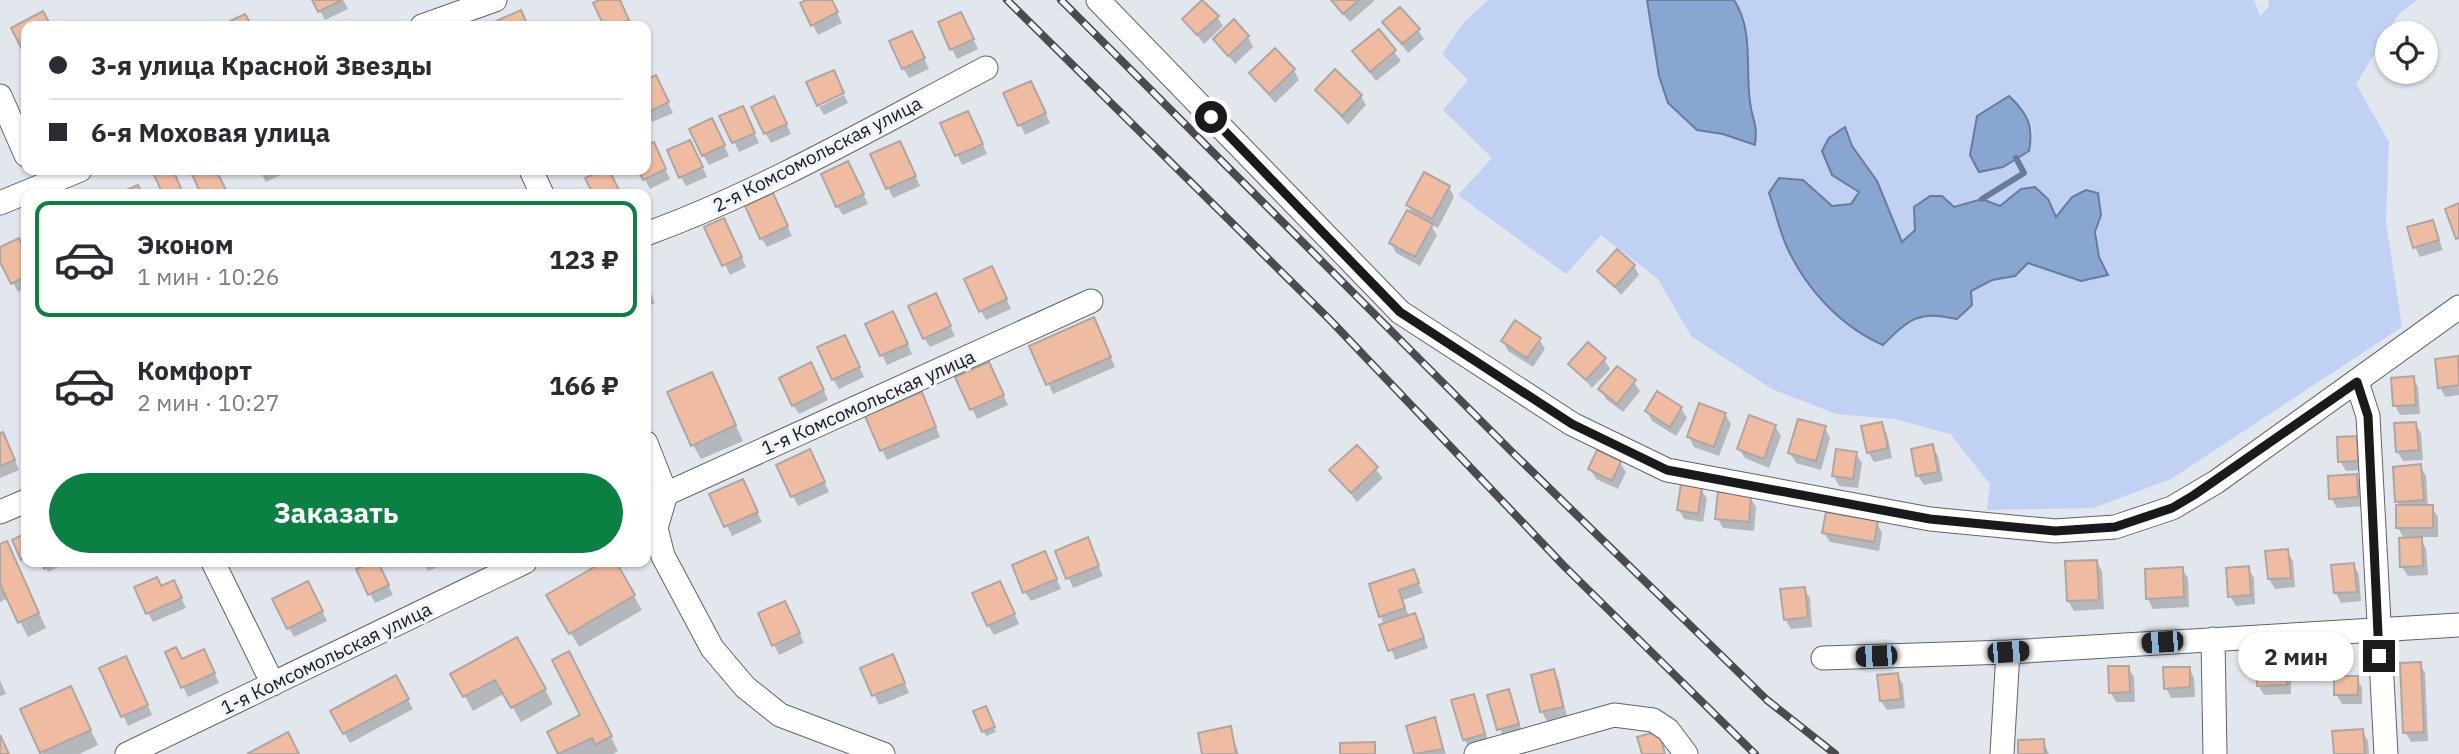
<!DOCTYPE html>
<html lang="ru">
<meta charset="utf-8">
<style>
:root{--surface:#fff;--page:#f2f2f3;--text:#2b2b33;--muted:#7c7c81;--line:#e1e1e2;--accent:#0b8043}
body{margin:0;font-family:"IBM Plex Sans",sans-serif;background:var(--page);color:var(--text);height:100vh;display:flex;flex-direction:column;font-size:26px;white-space:nowrap}
*{box-sizing:border-box;margin:0}
p{font-size:23px;color:var(--muted)}
.icon{flex:none;width:38px;height:38px;fill:none;stroke:currentColor;stroke-width:2;stroke-linecap:round;stroke-linejoin:round}
.map{position:relative;flex:1;overflow:hidden}
.panel{position:absolute;left:21px;top:189px;width:630px;height:378px;display:flex;flex-direction:column;background:var(--surface);border-radius:14px;box-shadow:0 2px 5px #0004}
.panel>*{flex:none}
.top-card{position:absolute;left:21px;top:21px;width:630px;height:154px;border-radius:14px;box-shadow:0 2px 5px #0004;display:grid;align-content:center;height:154px;padding:0 28px;background:var(--surface)}
.controls{position:absolute;left:2375px;top:21px;display:grid;gap:14px}
.controls a{display:grid;place-items:center;width:63px;height:63px;border-radius:50%;background:var(--surface);box-shadow:0 2px 5px #0004;font-size:35px}
.end{position:absolute;width:32px;height:32px;margin:-16px;border:9px solid #181a1c;background:#fff;box-shadow:0 0 0 4px #fff}
.from{border-radius:50%}
.bubble{position:absolute;height:49px;border-radius:24px;background:var(--surface);box-shadow:0 2px 5px #0004;font-size:23px;font-weight:800;line-height:49px;text-align:center}
.car{position:absolute;width:21px;height:42px;margin:-21px -10px;border-radius:9px;box-shadow:0 0 5px 2px #0007;background:linear-gradient(#222 24%,#8ab4d8 0 40%,#222 0 76%,#8ab4d8 0 86%,#222 0)}
.top-card b{display:flex;align-items:center;gap:24px;height:66px;font-size:26px}
.top-card b+b{border-top:2px solid var(--line)}
.top-card i{width:18px;height:18px;background:var(--text)}
ul{padding:12px 0 0;list-style:none}
li{display:flex;align-items:center;gap:21px;height:116px;margin:0 14px 10px;padding:0 14px;border:4px solid transparent;border-radius:14px}
li div{flex:1}
li b{display:block;font-size:26px}
li em{font-style:normal;font-weight:800}
li.on{border-color:var(--accent)}
li>.icon{width:63px;height:63px;stroke-width:1.5}
.action{display:flex;gap:14px;margin-top:auto;padding:14px 28px}
.action a{flex:1;height:80px;border-radius:42px;background:var(--accent);color:#fff;font-size:28px;font-weight:800;line-height:80px;text-align:center}
.map>svg:first-child{display:block}
.green{fill:#c0d1f4;fill-rule:evenodd}
.water{fill:#89a6d0;stroke:#677c9a;stroke-width:2}
.shadow{fill:#0003}
.lines{fill:none;stroke-linecap:round;stroke-linejoin:round}
.stream{stroke:#677c9a;stroke-width:6}
.building{fill:#efbca1;stroke:#afa6a2;stroke-width:2}
.minor-casing{stroke:#60646a;stroke-width:25}
.minor{stroke:#fff;stroke-width:23}
.rail-casing{stroke:#494b4f;stroke-width:8}
.rail{stroke:#eff3fb;stroke-width:5;stroke-dasharray:16;stroke-linecap:butt}
.route{stroke:#181a1c;stroke-width:9}
.labels{text-anchor:middle;dominant-baseline:central;stroke-width:6;stroke-linejoin:round;paint-order:stroke}
.street-label{font-size:19px;fill:#181a1c;stroke:#eff3fb}
</style>
<div class="map">
<svg width="2459" height="754" viewBox="0 0 2459 754">
<rect width="100%" height="100%" fill="#e2e6ed"/>
<path class="green" d="M1488 0H1647L1652 25 1697 130 1723 134 1755 144C1759 124 1752 120 1750 102 1745 67 1754 31 1734 0H2254L2260 16 2269 6V0H2417L2399 14 2356 84 2389 142 2386 222 2402 327 2171 479 2093 508 1987 510 1990 484 1950 434 1895 419 1836 414 1772 389 1691 336 1658 279 1601 235 1566 274 1458 195 1492 158 1443 110 1468 80 1442 54 1463 23ZM2024 110 2033 131 2029 150 2003 167 1970 155 1974 136ZM1845 127 1852 146 1877 181 1902 242 1942 196 1954 207 1982 199 2000 206 2021 189 2048 199 2056 218 2060 211 2101 215C2093 238 2098 254 2108 275L2081 281 2028 263 2015 276 1992 280 1900 328 1776 214 1770 194 1824 200 1832 207 1851 204 1859 192 1849 188Z"/>
<path class="water" d="M1647 0H1734C1754 31 1745 67 1750 102 1752 121 1758 122 1755 145L1723 134 1697 130 1668 103 1659 76Z
M2009 96C2027 113 2034 125 2029 151L2003 167 1979 172 1970 155 1977 116Z
M1845 127 1852 146 1877 181 1902 242 1915 230 1914 207 1930 196H1942L1954 207 1982 199 2000 206 2021 189 2035 187 2048 199 2056 217 2072 197 2086 190 2098 193 2101 215 2095 232 2099 257 2108 275 2081 281 2028 263 2015 276 1992 280 1971 291 1972 305 1957 319C1919 311 1911 317 1883 345 1840 326 1805 288 1786 245 1779 229 1775 210 1769 193L1779 178 1803 180 1832 206 1851 204 1859 192 1832 175 1822 151 1829 138Z"/>
<path class="shadow" d="M314 0H343L348 9 325 20Z
M603 0H619L631 26H606L595 4Z
M810 0H831L842 23 818 35 802 4Z
M1331 0H1374V1L1350 22Z
M1217 17 1223 26 1204 44 1184 19Z
M1385 23 1418 30 1424 39 1408 53Z
M966 24 978 49 957 59 952 49Z
M1378 31 1401 61 1376 81 1354 51Z
M1248 37 1253 47 1235 64 1215 39Z
M917 43 929 69 909 78 903 68Z
M1294 70 1299 80 1275 103 1251 74Z
M655 77 673 113 652 122 646 110V82Z
M1317 91 1361 96 1366 105 1348 125Z
M1036 92 1050 123 1025 135 1006 94Z
M844 95 848 103 824 115 819 107Z
M779 108 791 134 771 143 765 133Z
M722 117H747L759 143 739 152Z
M973 122 987 154 962 165 943 124Z
M717 130 729 156 709 165 703 155Z
M653 144 670 179 650 189 640 170H646V147Z
M695 151 707 177 686 186 681 177Z
M905 153 920 186 893 198 873 155Z
M259 170H284L285 173 266 182Z
M853 173 868 204 843 215 837 206Z
M1449 187 1454 197 1438 228 1430 224 1437 235 1420 266 1396 253 1391 243 1415 217 1408 205Z
M778 205 792 236 767 247 761 238Z
M2432 222 2443 250 2420 257 2415 247Z
M707 228 729 230 746 267 730 275Z
M18 240 26 255V288L18 292 0 258V249Z
M1634 266 1639 275 1621 295 1600 271Z
M997 278 1011 309 986 320 981 311Z
M646 281 655 303 646 307Z
M940 305 955 336 930 347 924 338Z
M1094 320 1115 367 1053 394 1032 346Z
M898 323 912 354 887 365 868 325Z
M1539 339 1545 349 1533 367 1508 351 1503 341Z
M850 346 864 377 839 389 833 379Z
M2457 358 2459 395 2445 397 2440 387Z
M1604 359 1610 369 1592 388 1571 364Z
M712 374 743 441 701 459 693 445Z
M816 374 828 400 799 414 793 405Z
M994 374 1008 405 977 419 957 378Z
M2413 378 2418 387 2420 414 2400 415 2395 406Z
M1634 382 1640 391 1623 412 1606 399 1601 389Z
M927 404 940 437 887 460 882 450Z
M1681 408 1687 418 1676 436 1652 421 1647 411Z
M1725 414 1731 424 1719 456 1694 447 1689 437Z
M2415 423 2421 433 2423 460 2403 461 2397 451Z
M1881 424 1887 434 1892 458 1874 462 1868 452Z
M1775 426 1781 436 1769 468 1745 458 1739 449Z
M1825 428 1830 438 1821 470 1796 463 1790 453Z
M0 435 8 444 19 470 0 478Z
M2356 437 2361 447 2363 470 2346 471 2340 461Z
M1932 446 1938 456 1943 481 1924 485 1918 476 1913 450Z
M1357 447 1383 478 1357 502 1332 470Z
M1856 454 1862 463 1858 488 1839 486 1834 476Z
M815 461 829 492 798 506 779 466Z
M1620 463 1626 472 1618 489 1596 479 1590 469Z
M2420 466 2426 476 2428 507H2432L2438 517V537H2420L2426 549 2428 575 2408 576 2402 567 2405 540 2398 528 2400 507 2397 501Z
M2356 476 2362 486 2363 506 2337 508 2331 498Z
M743 481 762 522 732 536 712 495Z
M1701 489 1707 499 1703 522 1684 519 1679 510Z
M1750 497 1756 507 1754 531 1723 528 1717 518Z
M1877 523 1882 533 1879 551 1830 542 1824 533Z
M1087 540 1103 576 1073 588 1057 552Z
M6 543 46 628 28 637 8 598 0 602V546Z
M2287 551 2293 561 2295 587 2275 589 2269 579Z
M1045 553 1061 589 1031 601 1025 592Z
M2096 561 2102 571 2104 609 2074 611 2068 601Z
M43 562H67V563L48 572Z
M377 562 393 595 375 603 358 570Z
M423 562H450L428 571Z
M606 562H614L642 610 579 647 549 595Z
M2354 565 2359 575 2361 601 2341 603 2336 593Z
M2248 568 2254 578 2255 604 2236 606 2230 596Z
M2182 569 2188 578 2189 607 2153 609 2148 599 2146 570Z
M1413 571 1423 593 1403 600 1409 617 1414 615 1419 624 1428 648 1395 660 1371 585Z
M1804 589 1810 598 1812 627 1791 629 1785 619Z
M178 592 186 608 153 622 148 613Z
M1005 592 1019 624 994 635 988 625Z
M313 593 327 621 294 637 289 628Z
M790 612 804 643 779 655 760 614Z
M517 639 553 704 521 722 505 693 473 711 453 674Z
M167 653 182 661H209L219 683 188 697Z
M2285 663 2291 673V694L2264 695 2258 685Z
M2420 664 2425 673 2428 741 2411 742 2405 732Z
M898 666 909 693 879 705 862 669Z
M131 667 152 715 128 726 102 669Z
M576 668 618 751 613 754H560L550 733 583 716Z
M2128 668 2134 677 2135 702H2116L2111 693Z
M2189 668 2194 678 2195 697 2171 698 2166 688Z
M1554 671 1559 681 1567 717 1547 721 1542 712 1533 676Z
M1897 675 1903 684 1905 708 1887 710 1881 701Z
M395 678 413 709 350 743 332 712Z
M2357 678 2362 688V704H2342L2336 694Z
M0 680 6 694 0 696Z
M70 688 98 745 79 754H43L23 710Z
M1508 691 1523 734 1504 739 1489 696Z
M1473 696 1489 743 1470 749 1464 739Z
M975 712H988L996 732 986 736Z
M1434 719 1446 754H1415L1408 727Z
M1230 728 1239 754H1204Z
M2362 731 2368 741 2369 754H2336Z
M2043 741 2049 754H2020Z"/>
<g class="lines">
<path class="stream" d="M1982 199 2024 173 2016 158"/>
</g>
<path class="building" d="M312 0H342L318 12Z
M599 0H620L629 20 614 26H604L593 3Z
M806 0H832L838 12 811 26 800 3Z
M1202 0 1219 16 1197 35 1182 19Z
M1331 0H1359L1343 14Z
M1400 7 1420 29 1402 44 1382 22Z
M521 10 528 26H498L496 21Z
M43 11 51 26H26V49L23 51 11 28Z
M961 12 974 39 950 50 938 22Z
M245 14 252 26H222V25Z
M1234 19 1249 36 1228 56 1213 39Z
M1379 29 1396 50 1370 72 1352 51Z
M912 31 925 58 902 69 889 41Z
M1275 48 1295 69 1269 94 1249 73Z
M1335 69 1362 95 1342 116 1315 90Z
M834 70 844 93 817 106 806 82Z
M656 75 669 102 646 113V80Z
M1031 81 1046 113 1018 126 1003 93Z
M774 96 787 124 764 134 751 107Z
M743 106 755 133 732 143 719 116Z
M968 111 983 144 955 156 940 123Z
M712 118 725 145 702 156 689 129Z
M690 140 703 167 679 178 667 150Z
M900 141 916 176 886 189 870 154Z
M654 142 666 169 643 180 638 170H646V145Z
M848 161 864 194 836 207 821 174Z
M159 170H173L183 193 163 194 153 173Z
M190 170H216L228 194H201Z
M603 170H609L621 194H593L585 178Z
M1424 172 1450 186 1432 219 1406 205Z
M138 185 142 194H117Z
M773 193 788 226 760 239 745 206Z
M2459 203V238L2456 239 2445 209Z
M1407 210 1433 224 1415 257 1389 243Z
M724 218 742 257 722 266 704 227Z
M2433 220 2439 240 2413 248 2407 227Z
M19 238 26 253V276L11 284 0 262V247Z
M1617 249 1635 265 1615 287 1597 271Z
M992 266 1007 299 979 312 964 279Z
M936 293 951 326 923 339 908 306Z
M893 311 908 344 880 356 865 324Z
M1094 317 1111 357 1046 385 1029 346Z
M1515 320 1541 338 1527 358 1501 341Z
M845 335 860 367 832 380 817 347Z
M1588 342 1606 358 1586 380 1568 364Z
M2458 356 2459 385 2438 388 2435 359Z
M811 362 824 390 792 406 779 378Z
M989 362 1004 395 970 410 955 377Z
M1617 366 1636 380 1617 404 1598 389Z
M712 372 736 425 691 446 667 392Z
M2414 376 2416 405 2393 406 2391 378Z
M1657 391 1682 407 1670 427 1645 411Z
M922 392 936 427 880 451 865 416Z
M1699 403 1726 413 1714 447 1687 437Z
M1749 415 1776 425 1764 459 1737 449Z
M1798 419 1826 426 1816 461 1788 453Z
M1882 422 1888 448 1867 453 1861 426Z
M2416 422 2419 450 2396 452 2394 423Z
M3 432 15 460 0 466V433Z
M2357 436 2358 461 2338 462 2337 437Z
M1933 444 1938 472 1916 476 1911 449Z
M1357 445 1378 467 1351 493 1329 470Z
M810 449 825 482 791 497 776 465Z
M1836 449 1857 452 1853 479 1832 476Z
M1597 450 1621 461 1612 481 1588 469Z
M2421 464 2424 500 2395 502 2393 467Z
M2357 474 2358 497 2329 499 2328 476Z
M743 479 758 512 724 527 709 494Z
M1681 484 1702 487 1698 514 1677 510Z
M1718 492 1751 495 1749 522 1715 519Z
M2396 505H2433V528H2396Z
M1826 512 1878 521 1874 542 1822 533Z
M26 533V557L21 560 12 540Z
M1088 537 1099 566 1066 579 1055 551Z
M2422 537 2423 566 2400 567 2399 538Z
M7 541 39 613 18 623 0 584V544Z
M2288 549 2291 578 2268 579 2265 551Z
M1045 551 1057 579 1023 593 1012 565Z
M2097 560 2099 600 2067 601 2065 561Z
M41 562H59L44 569Z
M373 562H378L389 585 368 595 356 569Z
M603 562H616L635 595 569 634 546 595Z
M2354 563 2357 592 2334 593 2331 565Z
M2249 566 2251 595 2228 597 2226 568Z
M2183 567 2184 597 2146 599 2145 569Z
M1414 569 1419 583 1399 590 1405 608 1379 617 1369 584Z
M157 577 161 586 174 580 182 598 146 614 134 587Z
M308 581 323 611 287 629 272 599Z
M1000 581 1015 614 987 626 972 593Z
M1805 587 1808 617 1784 620 1780 589Z
M785 601 800 633 772 646 758 613Z
M1415 613 1424 638 1388 651 1379 625Z
M517 637 546 689 511 708 495 680 463 697 450 674Z
M176 647 182 659 204 649 215 673 181 688 165 652Z
M569 651 612 736 595 745 592 738 558 754 547 732 580 715 552 660Z
M893 654 905 683 872 696 860 668Z
M126 656 148 705 121 717 99 668Z
M2286 661 2287 685 2257 686 2256 662Z
M2421 662 2424 732 2403 733 2400 663Z
M2108 666H2129L2130 692 2109 693Z
M2163 667H2190V687L2164 689Z
M1554 669 1563 707 1540 712 1531 675Z
M1898 673 1901 699 1880 701 1877 675Z
M396 675 409 699 343 734 330 711Z
M2334 676H2358V695H2334Z
M71 686 91 730 40 753 20 709Z
M1509 689 1519 724 1497 730 1487 695Z
M1474 694 1485 734 1463 740 1451 700Z
M986 706 995 727 982 732 973 711Z
M1435 717 1443 749 1414 754 1406 726Z
M1231 726 1236 754H1202L1198 733Z
M2363 729 2365 754H2334L2332 731Z
M1659 731 1665 754H1642L1637 737Z
M288 732 299 754H247Z
M0 735 9 754H0Z
M2044 739 2045 754H2018V740Z
M1375 742V754H1340V743Z"/>
<g class="lines">
<defs>
<path id="minor" d="M1098 0 1400 312 1572 424 1667 470 1930 519 2055 531 2115 527 2172 508 2216 482 2459 307
M422 26 495 0
M0 96 26 155
M531 170 542 194
M0 203 80 170
M646 234C764 191 875 126 986 68
M2357 382 2368 416 2386 754
M646 443 666 494 656 528 663 556 712 648 745 687 780 715 883 754
M646 503 1091 301
M0 512 26 501
M213 562 273 684
M2213 639 2215 754
M1823 658 2008 652 2459 625
M127 754 525 562
M1476 754 1614 715 1653 720 1668 730 1686 754
M2002 754 2008 652"/>
</defs>
<use href="#minor" class="minor-casing"/>
<use href="#minor" class="minor"/>
<defs>
<path id="rail" d="M1007 0 1333 323 1564 566 1755 754
M1061 0 1511 451 1767 700 1835 754"/>
</defs>
<use href="#rail" class="rail-casing"/>
<use href="#rail" class="rail"/>
</g>
<g class="lines">
<path class="route" d="M1211 117 1400 312 1572 424 1667 470 1930 519 2055 531 2115 527 2172 508 2194 495 2357 382 2368 416 2379 656"/>
</g>
<g class="labels">
<g class="street-label">
<text transform="translate(817 154) rotate(-27)">2-я Комсомольская улица</text>
<text transform="translate(868 402) rotate(-24)">1-я Комсомольская улица</text>
<text transform="translate(326 658) rotate(-26)">1-я Комсомольская улица</text>
</g>
</g>
</svg>
<div class="controls">
<a><svg class="icon" aria-label="locate" viewBox="0 0 24 24"><circle cx="12" cy="12" r="6"/><path d="M12 2v4M12 18v4M2 12h4M18 12h4"/></svg></a>
</div>
<i class="end from" style="left:1211px;top:117px"></i>
<i class="end" style="left:2379px;top:656px"></i>
<div class="bubble" style="left:2238px;top:632px;width:116px">2 мин</div>
<i class="car" style="left:2162px;top:642px;rotate:266deg"></i>
<i class="car" style="left:2008px;top:652px;rotate:86deg"></i>
<i class="car" style="left:1876px;top:656px;rotate:268deg"></i>
<div class="top-card">
<b><i class="from"></i>3-я улица Красной Звезды</b>
<b><i></i>6-я Моховая улица</b>
</div>
<section class="panel">
<ul>
<li class="on"><svg class="icon" aria-label="car" viewBox="0 0 24 24"><path d="M5 17H2v-5l4-1 3-4h7l3 4 3 1v5h-3M9 17h6M6 11h13"/><circle cx="7" cy="17" r="2"/><circle cx="17" cy="17" r="2"/></svg><div><b>Эконом</b><p>1 мин · 10:26</p></div><em>123 ₽</em></li>
<li><svg class="icon" aria-label="car" viewBox="0 0 24 24"><path d="M5 17H2v-5l4-1 3-4h7l3 4 3 1v5h-3M9 17h6M6 11h13"/><circle cx="7" cy="17" r="2"/><circle cx="17" cy="17" r="2"/></svg><div><b>Комфорт</b><p>2 мин · 10:27</p></div><em>166 ₽</em></li>
</ul>
<div class="action"><a>Заказать</a></div>
</section>
</div>
